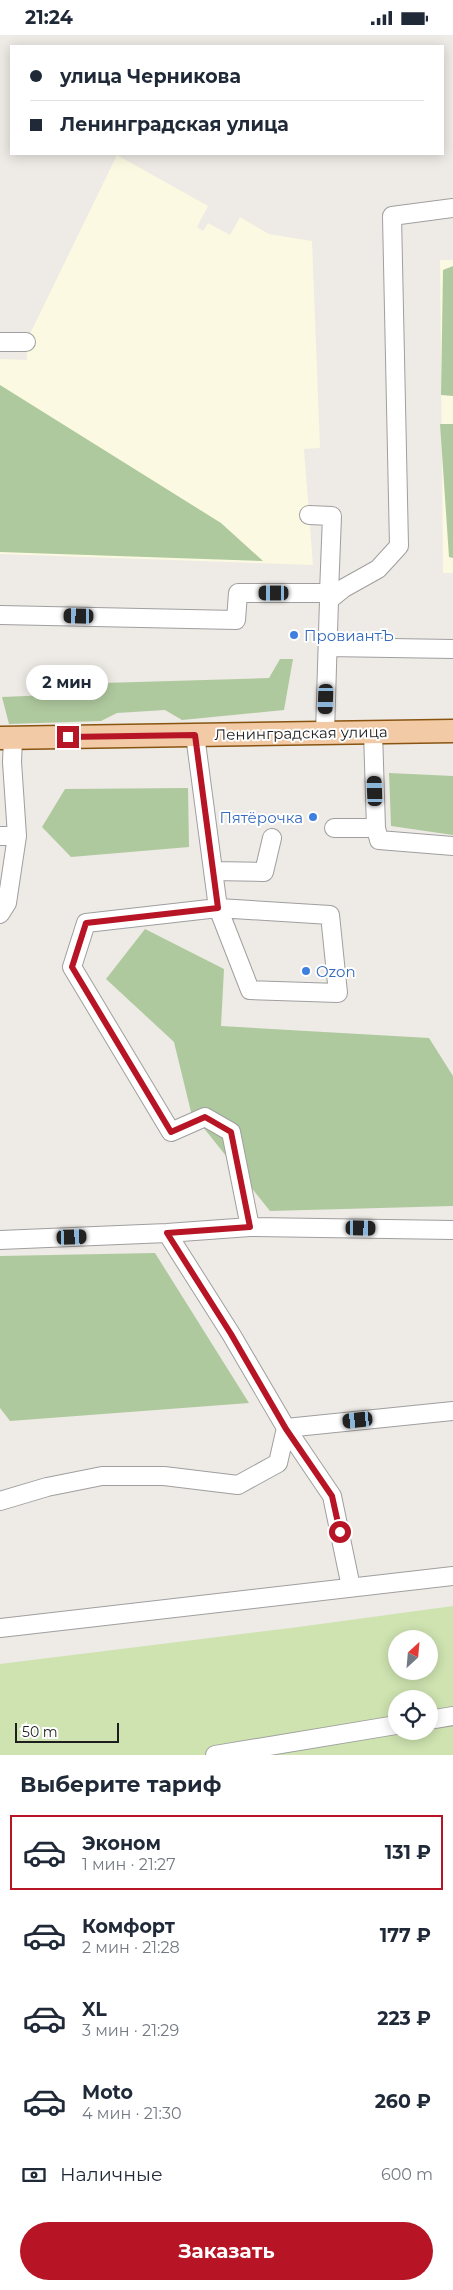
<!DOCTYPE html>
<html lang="ru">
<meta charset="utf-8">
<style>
:root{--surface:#fff;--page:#f2f2f3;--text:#1f2937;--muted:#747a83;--line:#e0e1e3;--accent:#b71525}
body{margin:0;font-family:Montserrat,sans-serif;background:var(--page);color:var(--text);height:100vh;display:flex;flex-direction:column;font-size:19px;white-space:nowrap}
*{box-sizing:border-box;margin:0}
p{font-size:16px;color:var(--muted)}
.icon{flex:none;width:28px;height:28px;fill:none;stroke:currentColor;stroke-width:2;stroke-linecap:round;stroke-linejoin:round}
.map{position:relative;height:1720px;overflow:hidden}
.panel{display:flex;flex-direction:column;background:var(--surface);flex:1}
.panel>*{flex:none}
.guide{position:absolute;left:10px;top:10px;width:434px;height:110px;border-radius:0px;box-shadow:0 2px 12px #0003;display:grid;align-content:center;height:110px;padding:0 20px;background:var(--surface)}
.needle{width:32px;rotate:26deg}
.tools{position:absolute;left:388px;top:1595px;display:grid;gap:10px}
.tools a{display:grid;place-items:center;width:50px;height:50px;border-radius:50%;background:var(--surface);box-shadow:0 2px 12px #0003;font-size:25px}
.scale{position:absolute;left:15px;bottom:12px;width:104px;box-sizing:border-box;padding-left:5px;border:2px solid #1e1e1e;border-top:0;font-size:14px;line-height:18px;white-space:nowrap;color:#1e1e1e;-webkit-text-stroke:4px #fff;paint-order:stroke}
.end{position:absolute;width:22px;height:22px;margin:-11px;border:6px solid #b71525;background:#fff;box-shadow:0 0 0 2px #fff}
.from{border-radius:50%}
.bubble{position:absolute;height:35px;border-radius:18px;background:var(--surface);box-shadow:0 2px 12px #0003;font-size:16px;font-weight:700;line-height:35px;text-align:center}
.car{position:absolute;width:15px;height:30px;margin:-15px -8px;border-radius:6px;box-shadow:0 0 4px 1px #0007;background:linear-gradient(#222 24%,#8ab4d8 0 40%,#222 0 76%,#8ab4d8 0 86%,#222 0)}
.guide b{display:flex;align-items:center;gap:18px;height:48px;font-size:19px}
.guide b+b{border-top:1px solid var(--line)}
.guide i{width:12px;height:12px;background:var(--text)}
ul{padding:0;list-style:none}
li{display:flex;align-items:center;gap:15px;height:75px;margin:0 10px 8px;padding:0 10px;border:2px solid transparent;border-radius:0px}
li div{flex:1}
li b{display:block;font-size:19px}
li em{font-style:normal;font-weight:700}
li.current{border-color:var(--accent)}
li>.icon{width:45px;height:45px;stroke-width:1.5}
h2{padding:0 20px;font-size:22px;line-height:60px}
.pay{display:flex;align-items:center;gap:12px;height:55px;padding:0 20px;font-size:19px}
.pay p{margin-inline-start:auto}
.action{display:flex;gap:10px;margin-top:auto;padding:10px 20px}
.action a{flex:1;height:58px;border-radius:30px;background:var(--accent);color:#fff;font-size:20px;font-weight:700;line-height:58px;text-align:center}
.status{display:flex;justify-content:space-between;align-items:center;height:35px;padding:0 25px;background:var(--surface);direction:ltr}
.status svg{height:14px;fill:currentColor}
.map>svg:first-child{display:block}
.education{fill:#fbf9e1}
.grass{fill:#cee3b0;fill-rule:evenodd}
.forest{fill:#afc99e}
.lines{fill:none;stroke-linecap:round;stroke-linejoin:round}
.minor-casing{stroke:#9f9f9f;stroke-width:20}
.major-casing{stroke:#885410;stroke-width:25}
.minor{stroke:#fff;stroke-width:18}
.major{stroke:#f2caa6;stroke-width:22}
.route{stroke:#b71525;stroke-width:6}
.shop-dot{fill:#3f7fe0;stroke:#fff;stroke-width:2}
.labels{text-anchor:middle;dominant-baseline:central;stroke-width:4;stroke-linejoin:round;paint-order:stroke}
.shop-label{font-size:15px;fill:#366cbe;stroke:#fff;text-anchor:start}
.street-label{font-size:15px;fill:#1e1e1e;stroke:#fff}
</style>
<div class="status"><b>21:24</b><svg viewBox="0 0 49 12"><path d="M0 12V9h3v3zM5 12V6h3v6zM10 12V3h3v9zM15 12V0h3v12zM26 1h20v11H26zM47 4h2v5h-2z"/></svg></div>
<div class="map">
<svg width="453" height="1720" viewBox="0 0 453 1720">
<rect width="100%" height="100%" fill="#eeeae5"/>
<path class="education" d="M117 120 208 171 197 192 203 196 208 188 230 200 240 182 269 199 312 206 320 413 304 414 313 530 0 519V324L27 325 26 307Z
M440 225H453V538H443Z"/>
<path class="grass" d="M453 1571V1720H0V1629L291 1593ZM396 1604H429V1636H396ZM396 1664H429V1696H396Z"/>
<path class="forest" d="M453 231V361L441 360 443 235Z
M0 350 221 488 263 526 0 517Z
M440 389H453V523L449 522Z
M280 624H293L284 675 182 685 165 675 117 678 101 686 9 689 2 662 73 659 90 662 103 648 269 643Z
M389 738 453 741V800L391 791Z
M188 753 189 812 71 822 42 792 65 754Z
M145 894 224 934 221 991 429 1003 453 1041V1171L270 1176 191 1077 174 1007 106 944Z
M155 1218 249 1368 10 1386 0 1373V1221Z"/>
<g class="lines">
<defs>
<path id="minor" d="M0 307H26
M309 480 332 481 329 558
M0 580 236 585 238 558H329V565
M328 612 453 614
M325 698 329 565 344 553 378 534 399 511 392 181 453 173
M195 700 218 873 250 955 338 958 330 880 218 873 86 888 72 932 171 1097 205 1082 231 1097 250 1192
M334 793H376L373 697
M376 793 379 805 453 811
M0 801H17L12 727 13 703
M213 836 264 837 272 803
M0 879 7 868 17 801
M167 1198 231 1299 286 1393 332 1461 351 1552
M0 1205 167 1198 250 1192 453 1195
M0 1466 47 1452 102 1441H164L238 1450 278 1428 286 1393 453 1376
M0 1593 453 1541
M429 1685 453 1681
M215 1720 396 1690"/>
<path id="major" d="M0 703 453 696"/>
</defs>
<use href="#minor" class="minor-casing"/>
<use href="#major" class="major-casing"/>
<use href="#minor" class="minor"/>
<use href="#major" class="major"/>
</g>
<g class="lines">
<path class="route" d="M68 702 195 700 218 873 86 888 72 932 171 1097 205 1082 231 1097 250 1192 167 1198 231 1299 286 1394 332 1461 340 1497"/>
</g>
<g class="shop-dot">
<circle cx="294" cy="600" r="5"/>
<circle cx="313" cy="782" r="5"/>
<circle cx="306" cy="936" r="5"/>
</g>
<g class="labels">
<g class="shop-label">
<text x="304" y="600">ПровиантЪ</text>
<text x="303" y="782" text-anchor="end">Пятёрочка</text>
<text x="316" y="936">Ozon</text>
</g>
<g class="street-label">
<text transform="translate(301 698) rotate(-1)">Ленинградская улица</text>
</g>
</g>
</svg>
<div class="tools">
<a><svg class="needle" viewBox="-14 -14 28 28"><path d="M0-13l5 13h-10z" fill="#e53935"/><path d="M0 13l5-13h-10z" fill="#747a83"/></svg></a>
<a><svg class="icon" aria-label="locate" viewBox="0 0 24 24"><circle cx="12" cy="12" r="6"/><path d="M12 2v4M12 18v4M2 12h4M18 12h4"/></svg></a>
</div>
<div class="scale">50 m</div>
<i class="end from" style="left:340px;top:1497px"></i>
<i class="end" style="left:68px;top:702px"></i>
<div class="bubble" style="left:26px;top:630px;width:82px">2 мин</div>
<i class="car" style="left:274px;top:558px;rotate:270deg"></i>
<i class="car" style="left:79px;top:581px;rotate:271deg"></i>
<i class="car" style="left:326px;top:664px;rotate:182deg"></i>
<i class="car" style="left:375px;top:756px;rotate:358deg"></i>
<i class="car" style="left:361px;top:1193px;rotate:91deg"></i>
<i class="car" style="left:72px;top:1202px;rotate:88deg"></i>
<i class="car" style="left:358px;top:1385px;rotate:264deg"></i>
<div class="guide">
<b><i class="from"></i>улица Черникова</b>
<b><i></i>Ленинградская улица</b>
</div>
</div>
<section class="panel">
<h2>Выберите тариф</h2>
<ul>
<li class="current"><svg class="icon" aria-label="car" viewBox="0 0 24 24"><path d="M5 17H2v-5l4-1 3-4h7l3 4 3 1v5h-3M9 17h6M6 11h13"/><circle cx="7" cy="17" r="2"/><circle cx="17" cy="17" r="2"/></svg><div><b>Эконом</b><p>1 мин · 21:27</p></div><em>131 ₽</em></li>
<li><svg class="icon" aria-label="car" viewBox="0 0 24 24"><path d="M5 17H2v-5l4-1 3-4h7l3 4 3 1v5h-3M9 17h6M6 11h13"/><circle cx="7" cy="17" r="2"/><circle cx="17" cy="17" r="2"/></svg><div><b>Комфорт</b><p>2 мин · 21:28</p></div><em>177 ₽</em></li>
<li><svg class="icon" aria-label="car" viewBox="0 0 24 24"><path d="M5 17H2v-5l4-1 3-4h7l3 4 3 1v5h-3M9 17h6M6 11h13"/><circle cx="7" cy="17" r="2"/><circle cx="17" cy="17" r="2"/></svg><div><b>XL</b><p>3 мин · 21:29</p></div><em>223 ₽</em></li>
<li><svg class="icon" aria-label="car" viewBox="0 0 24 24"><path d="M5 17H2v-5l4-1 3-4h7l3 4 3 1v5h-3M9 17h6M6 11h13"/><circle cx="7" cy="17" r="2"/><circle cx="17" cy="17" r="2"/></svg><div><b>Moto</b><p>4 мин · 21:30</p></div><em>260 ₽</em></li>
</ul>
<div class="pay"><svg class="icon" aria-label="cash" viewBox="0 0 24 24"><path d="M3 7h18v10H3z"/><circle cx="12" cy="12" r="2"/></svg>Наличные<p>600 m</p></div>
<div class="action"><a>Заказать</a></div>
</section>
